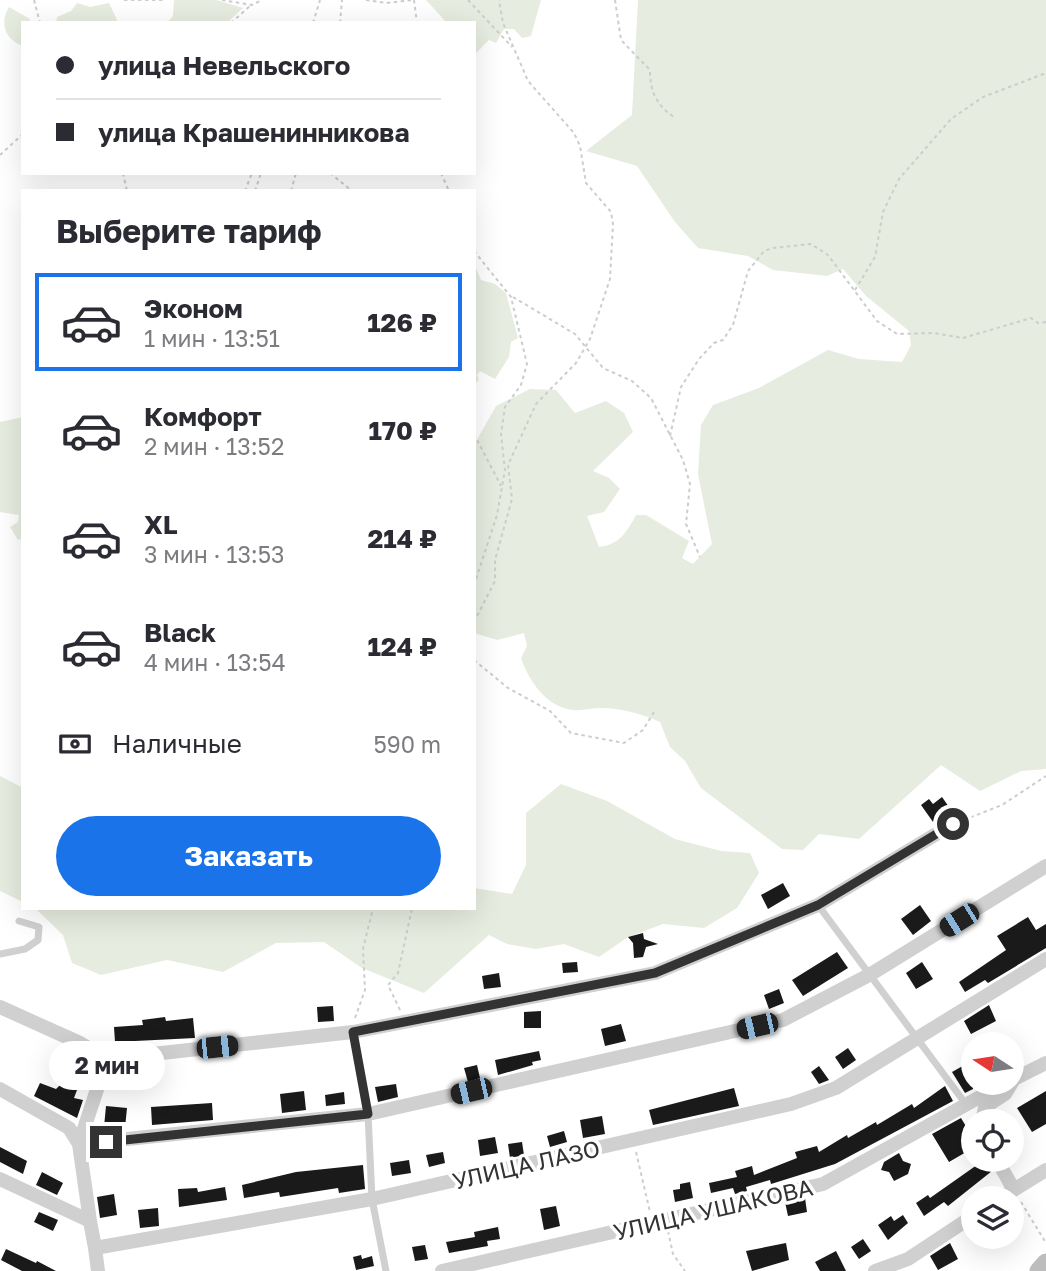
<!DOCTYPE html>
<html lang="ru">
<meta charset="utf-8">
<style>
:root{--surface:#fff;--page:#f2f2f3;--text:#2b2b33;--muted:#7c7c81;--line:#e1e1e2;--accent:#1a73e8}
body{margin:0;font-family:"Golos Text",sans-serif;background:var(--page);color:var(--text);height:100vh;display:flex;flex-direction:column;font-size:26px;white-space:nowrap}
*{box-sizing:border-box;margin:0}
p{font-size:23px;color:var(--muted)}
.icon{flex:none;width:38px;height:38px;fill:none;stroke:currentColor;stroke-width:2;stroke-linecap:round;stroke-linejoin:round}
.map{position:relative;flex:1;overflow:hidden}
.drawer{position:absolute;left:21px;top:189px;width:455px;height:721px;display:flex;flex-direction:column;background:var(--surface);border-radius:0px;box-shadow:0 7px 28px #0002}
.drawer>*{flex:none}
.guide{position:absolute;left:21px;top:21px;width:455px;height:154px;border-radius:0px;box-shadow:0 7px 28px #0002;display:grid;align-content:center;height:154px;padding:0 35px;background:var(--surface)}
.needle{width:46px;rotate:282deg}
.fabs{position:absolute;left:961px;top:1032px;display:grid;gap:14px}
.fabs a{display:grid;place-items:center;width:63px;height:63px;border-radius:50%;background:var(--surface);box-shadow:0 7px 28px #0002;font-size:35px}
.end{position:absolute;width:32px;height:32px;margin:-16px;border:9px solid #333;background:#fff;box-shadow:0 0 0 4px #fff}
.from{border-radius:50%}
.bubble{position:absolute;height:49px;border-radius:24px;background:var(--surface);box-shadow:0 7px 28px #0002;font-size:23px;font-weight:700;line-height:49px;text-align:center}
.car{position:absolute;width:21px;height:42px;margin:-21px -10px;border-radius:9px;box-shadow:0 0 5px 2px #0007;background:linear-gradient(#222 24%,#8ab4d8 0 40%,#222 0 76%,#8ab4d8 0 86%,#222 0)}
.guide b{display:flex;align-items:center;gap:24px;height:66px;font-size:26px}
.guide b+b{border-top:2px solid var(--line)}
.guide i{width:18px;height:18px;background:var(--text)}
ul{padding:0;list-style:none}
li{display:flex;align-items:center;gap:21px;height:98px;margin:0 14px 10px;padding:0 21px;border:4px solid transparent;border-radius:0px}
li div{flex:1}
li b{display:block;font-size:26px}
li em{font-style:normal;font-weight:700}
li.on{border-color:var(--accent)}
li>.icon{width:63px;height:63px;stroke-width:1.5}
h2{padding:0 35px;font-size:32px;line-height:84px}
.pay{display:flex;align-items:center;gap:18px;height:77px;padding:0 35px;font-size:26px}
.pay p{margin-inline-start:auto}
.cta{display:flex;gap:14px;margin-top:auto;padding:14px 35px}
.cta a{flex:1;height:80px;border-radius:42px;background:var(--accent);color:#fff;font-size:28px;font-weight:700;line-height:80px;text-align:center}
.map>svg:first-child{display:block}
.green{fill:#e6ecdf}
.building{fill:#1a1a1a}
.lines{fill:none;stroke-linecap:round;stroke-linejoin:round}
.path{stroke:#cdcdcd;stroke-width:2;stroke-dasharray:3.5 3.5;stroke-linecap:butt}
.lane{stroke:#d0d0d0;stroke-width:7}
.street{stroke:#d0d0d0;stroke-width:14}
.secondary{stroke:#bdbdbd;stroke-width:19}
.route{stroke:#333;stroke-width:9}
.labels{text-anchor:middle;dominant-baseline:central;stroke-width:7;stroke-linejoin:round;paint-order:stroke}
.street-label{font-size:23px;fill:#333;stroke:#fff}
</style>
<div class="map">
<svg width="1046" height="1271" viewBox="0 0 1046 1271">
<rect width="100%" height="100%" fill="#fff"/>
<path class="green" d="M174 0H216L243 8 227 23H167L173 16Z
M426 0H541L531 36 522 38 514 29H504L496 43 489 40 474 55V23H447Z
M638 0H1046V769L1021 771 980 791 941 765 859 839 819 834 803 850 782 849 701 788 685 761 670 747 660 722C643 714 620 708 601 708 592 708 582 711 573 710 546 707 529 681 521 658L527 646 524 633 497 640 474 633V445L496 406 530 389 556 390 575 413 606 401 624 413 633 432 593 471 609 478 620 489 604 512 587 516 599 547C619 545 627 532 636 515H646L689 541 682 558 693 564 712 544 698 474 701 425 713 405 759 388 828 350 859 359 902 362 911 345 909 331 866 296 843 269 827 276 773 270 748 256 698 248 675 222 637 166 586 151 632 115Z
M77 3 90 7 109 3 117 20 115 23H56L57 17 71 11Z
M9 7 30 19 29 23H23V43L20 45C4 38 0 21 9 7Z
M474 263 481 280 495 284 506 293 518 338 511 342 509 357 495 379 480 371 477 375 479 380 474 384Z
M23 417V538L18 540 10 527 18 522 19 515 0 512V422Z
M0 776 23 788V902L0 891Z
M561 784 607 801 675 839 721 851 750 853 759 873 737 908 704 928 663 924 628 937 599 957 564 944 536 949 507 944 489 935 424 993 362 968 324 942 276 943 223 972 167 960 101 975 72 963 63 935 35 908H474V888L512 894 526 865V813Z"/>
<path class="building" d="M942 797 949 807 933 822 921 805 929 799 933 804Z
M783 883 790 896 768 909 761 895Z
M920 905 931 921 913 935 901 919Z
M1028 917 1036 930 1046 924V948L988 983 985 980 965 992 959 982 1006 950 997 936Z
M643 933 644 939 658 944 646 947 643 957 634 958 633 943 628 937Z
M837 952 848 968 803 996 792 980Z
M577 962 578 972 563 973 562 963Z
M922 962 933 979 916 989 906 973Z
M499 973 501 987 484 989 482 976Z
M779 989 784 1003 769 1009 764 995Z
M989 1005 996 1021 971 1034 964 1021Z
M333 1006 334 1021 318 1022 317 1007Z
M541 1011V1028H524V1012Z
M165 1017 166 1021 193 1018 195 1038 115 1042 114 1027 143 1025 142 1020Z
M621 1024 626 1041 605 1046 601 1029Z
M848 1048 856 1060 843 1069 835 1057Z
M539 1051 541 1060 532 1062 533 1065 498 1075 495 1060Z
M968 1063 973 1073V1089L965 1093 952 1072Z
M477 1065 480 1078 468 1082 464 1068Z
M819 1066 829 1080 819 1084 811 1072Z
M40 1083 56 1089 61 1084 77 1090 74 1098 83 1100 77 1118 34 1096Z
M396 1084 398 1097 378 1102 375 1087Z
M945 1086 953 1101 835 1164 771 1184 770 1180 746 1187 747 1191 735 1194 733 1188 711 1193 709 1183 737 1177 735 1171 752 1166 754 1175 797 1158 795 1152 817 1146 819 1152 847 1135 848 1138 876 1122 877 1125 912 1104 914 1108Z
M734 1088 739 1106 653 1125 649 1110Z
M304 1091 306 1110 282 1113 280 1094Z
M1046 1091V1124L1032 1132 1017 1108Z
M344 1092 345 1104 326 1106 325 1095Z
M212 1103 213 1120 152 1125 151 1107Z
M106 1106 127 1108 125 1128 104 1127Z
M602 1116 605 1134 583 1138 580 1120Z
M961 1118 973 1138V1148L949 1162 932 1134Z
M564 1131 567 1142 550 1147 547 1136Z
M495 1137 498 1153 480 1156 478 1140Z
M522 1142 524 1155 510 1158 508 1144Z
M0 1147 27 1161 23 1174 0 1162Z
M443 1152 445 1163 429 1167 426 1155Z
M899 1153 903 1161 911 1164 908 1174 894 1181 889 1172 881 1170 884 1162Z
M409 1160 411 1173 392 1176 390 1163Z
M984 1160H987L992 1171 948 1206 944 1202 924 1216 916 1203 928 1195 930 1198Z
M363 1165 365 1189 339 1193 338 1188 280 1197 279 1192 244 1198 242 1185 296 1172Z
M42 1172 63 1183 57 1195 36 1185Z
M690 1182 693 1198 675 1202 673 1190 680 1189V1184Z
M225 1187 227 1200 179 1207 178 1189 197 1188 198 1192Z
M114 1194 117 1215 100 1218 97 1197Z
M805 1198 807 1212 788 1216 785 1202Z
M556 1206 560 1226 544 1230 540 1209Z
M158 1208 159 1226 140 1228 138 1210Z
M39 1212 58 1220 53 1231 34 1222Z
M903 1215 908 1223 888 1240 878 1225 891 1216 894 1221Z
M498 1227 500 1239 487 1241 488 1246 449 1253 446 1242 475 1237 474 1232Z
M863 1239 871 1251 859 1259 851 1247Z
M786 1243 789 1260 752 1271 746 1251Z
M950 1243 958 1259 938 1270 930 1256Z
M425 1245 428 1259 415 1261 412 1247Z
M6 1249 36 1263 37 1261 56 1271H22L1 1260Z
M836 1251 846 1271H820L815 1262Z
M361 1255 362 1259 372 1256 374 1266 356 1270 353 1257Z"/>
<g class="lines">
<path class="path" d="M34 0 40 23
M124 0H166
M222 0 252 5 262 0
M366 0 386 3 413 0
M414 0 417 23
M468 0 512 47
M615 0 621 40 650 70C650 91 656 105 674 117
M231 23 251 5
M313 23 320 0
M340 23 342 0
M0 155 23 134
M123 173 127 191
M330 173 352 191
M441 173 449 191
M245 191 252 173
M255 191 261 173
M291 191 296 173
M474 251 511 297 527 364 521 385 505 407 501 434 505 470 497 515 474 585
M855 290 875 257 883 212 899 179 951 119 983 97 1046 73
M513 297 575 334 603 368 632 381 651 398 683 460 690 484 686 524 700 557
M474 434 501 486
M670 436 681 387 699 359 714 343 723 340 733 325 748 271 764 251 773 248 811 244 828 255 877 321 897 334 934 333 963 338 1031 318 1038 323 1046 322
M474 622 495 581V560L512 499 508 465 536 404 576 363 590 339 610 279 613 224 611 212 586 183 580 146 574 133 528 81 503 23 499 0
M474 660 508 688 550 711 571 733 624 743 643 730 654 712
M964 820 1002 805 1046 776
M400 1010 388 985 398 973 412 908
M355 1018 365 990 363 949 373 908
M636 1152 650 1212
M1021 1202 1046 1243
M668 1231 673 1254 685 1271"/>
<path class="lane" d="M818 905 965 1103
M0 954 25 949 38 940 39 927 19 921
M353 1032 368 1114 372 1199 386 1271"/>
<path class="street" d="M0 1007 80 1043 107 1059 353 1032 655 973 818 905 953 824
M1012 1080 1046 1063
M0 1089 69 1128 79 1144 368 1114 783 1020 871 974 1046 866
M982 1122 985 1107 1005 1094 1014 1079
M997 1160 1014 1190
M0 1179 90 1221 95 1248 372 1199 791 1104 836 1088 1046 959
M999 1199 1046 1170
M90 1221 79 1144 107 1059
M95 1248 98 1271
M442 1271 823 1184 1005 1083
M875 1271 908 1259 973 1216"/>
<path class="secondary" d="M1039 1271 1046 1263"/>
</g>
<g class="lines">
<path class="route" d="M106 1142 368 1114 353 1032 655 973 818 905 953 824"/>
</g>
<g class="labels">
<g class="street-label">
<text transform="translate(526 1164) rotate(-13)">УЛИЦА ЛАЗО</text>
<text transform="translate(713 1209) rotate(-13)">УЛИЦА УШАКОВА</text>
</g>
</g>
</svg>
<div class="fabs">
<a><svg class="needle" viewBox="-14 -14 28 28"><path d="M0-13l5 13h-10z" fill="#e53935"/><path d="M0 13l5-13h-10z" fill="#7c7c81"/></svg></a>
<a><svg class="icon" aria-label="locate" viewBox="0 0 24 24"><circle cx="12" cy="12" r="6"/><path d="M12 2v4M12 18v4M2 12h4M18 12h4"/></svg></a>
<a><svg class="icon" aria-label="layers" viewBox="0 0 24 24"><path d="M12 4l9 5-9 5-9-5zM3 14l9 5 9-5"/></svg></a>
</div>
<i class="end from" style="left:953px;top:824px"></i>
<i class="end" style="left:106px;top:1142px"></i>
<div class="bubble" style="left:49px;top:1041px;width:116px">2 мин</div>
<i class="car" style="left:959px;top:920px;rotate:238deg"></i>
<i class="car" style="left:757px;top:1026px;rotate:257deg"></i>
<i class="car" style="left:217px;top:1047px;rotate:84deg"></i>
<i class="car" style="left:471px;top:1091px;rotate:257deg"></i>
<div class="guide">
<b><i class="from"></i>улица Невельского</b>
<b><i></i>улица Крашенинникова</b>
</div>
<section class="drawer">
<h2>Выберите тариф</h2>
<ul>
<li class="on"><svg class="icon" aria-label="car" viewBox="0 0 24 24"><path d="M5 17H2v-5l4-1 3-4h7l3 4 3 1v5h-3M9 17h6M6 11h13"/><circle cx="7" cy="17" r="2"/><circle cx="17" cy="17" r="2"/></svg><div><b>Эконом</b><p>1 мин · 13:51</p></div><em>126 ₽</em></li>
<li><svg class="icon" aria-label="car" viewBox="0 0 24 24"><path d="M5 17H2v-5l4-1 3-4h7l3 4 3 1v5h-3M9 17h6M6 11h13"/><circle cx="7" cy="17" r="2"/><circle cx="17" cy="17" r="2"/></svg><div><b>Комфорт</b><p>2 мин · 13:52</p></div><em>170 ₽</em></li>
<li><svg class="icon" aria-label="car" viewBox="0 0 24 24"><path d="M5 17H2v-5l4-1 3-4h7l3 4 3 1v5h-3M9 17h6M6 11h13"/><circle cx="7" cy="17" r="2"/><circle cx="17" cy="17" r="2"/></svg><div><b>XL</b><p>3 мин · 13:53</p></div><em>214 ₽</em></li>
<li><svg class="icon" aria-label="car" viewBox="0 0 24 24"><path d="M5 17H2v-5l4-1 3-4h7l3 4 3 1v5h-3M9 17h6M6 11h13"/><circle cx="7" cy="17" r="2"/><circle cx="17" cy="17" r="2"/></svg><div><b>Black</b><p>4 мин · 13:54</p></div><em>124 ₽</em></li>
</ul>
<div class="pay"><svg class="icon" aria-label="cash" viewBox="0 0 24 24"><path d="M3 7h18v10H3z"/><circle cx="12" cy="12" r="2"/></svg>Наличные<p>590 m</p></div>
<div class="cta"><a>Заказать</a></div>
</section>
</div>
